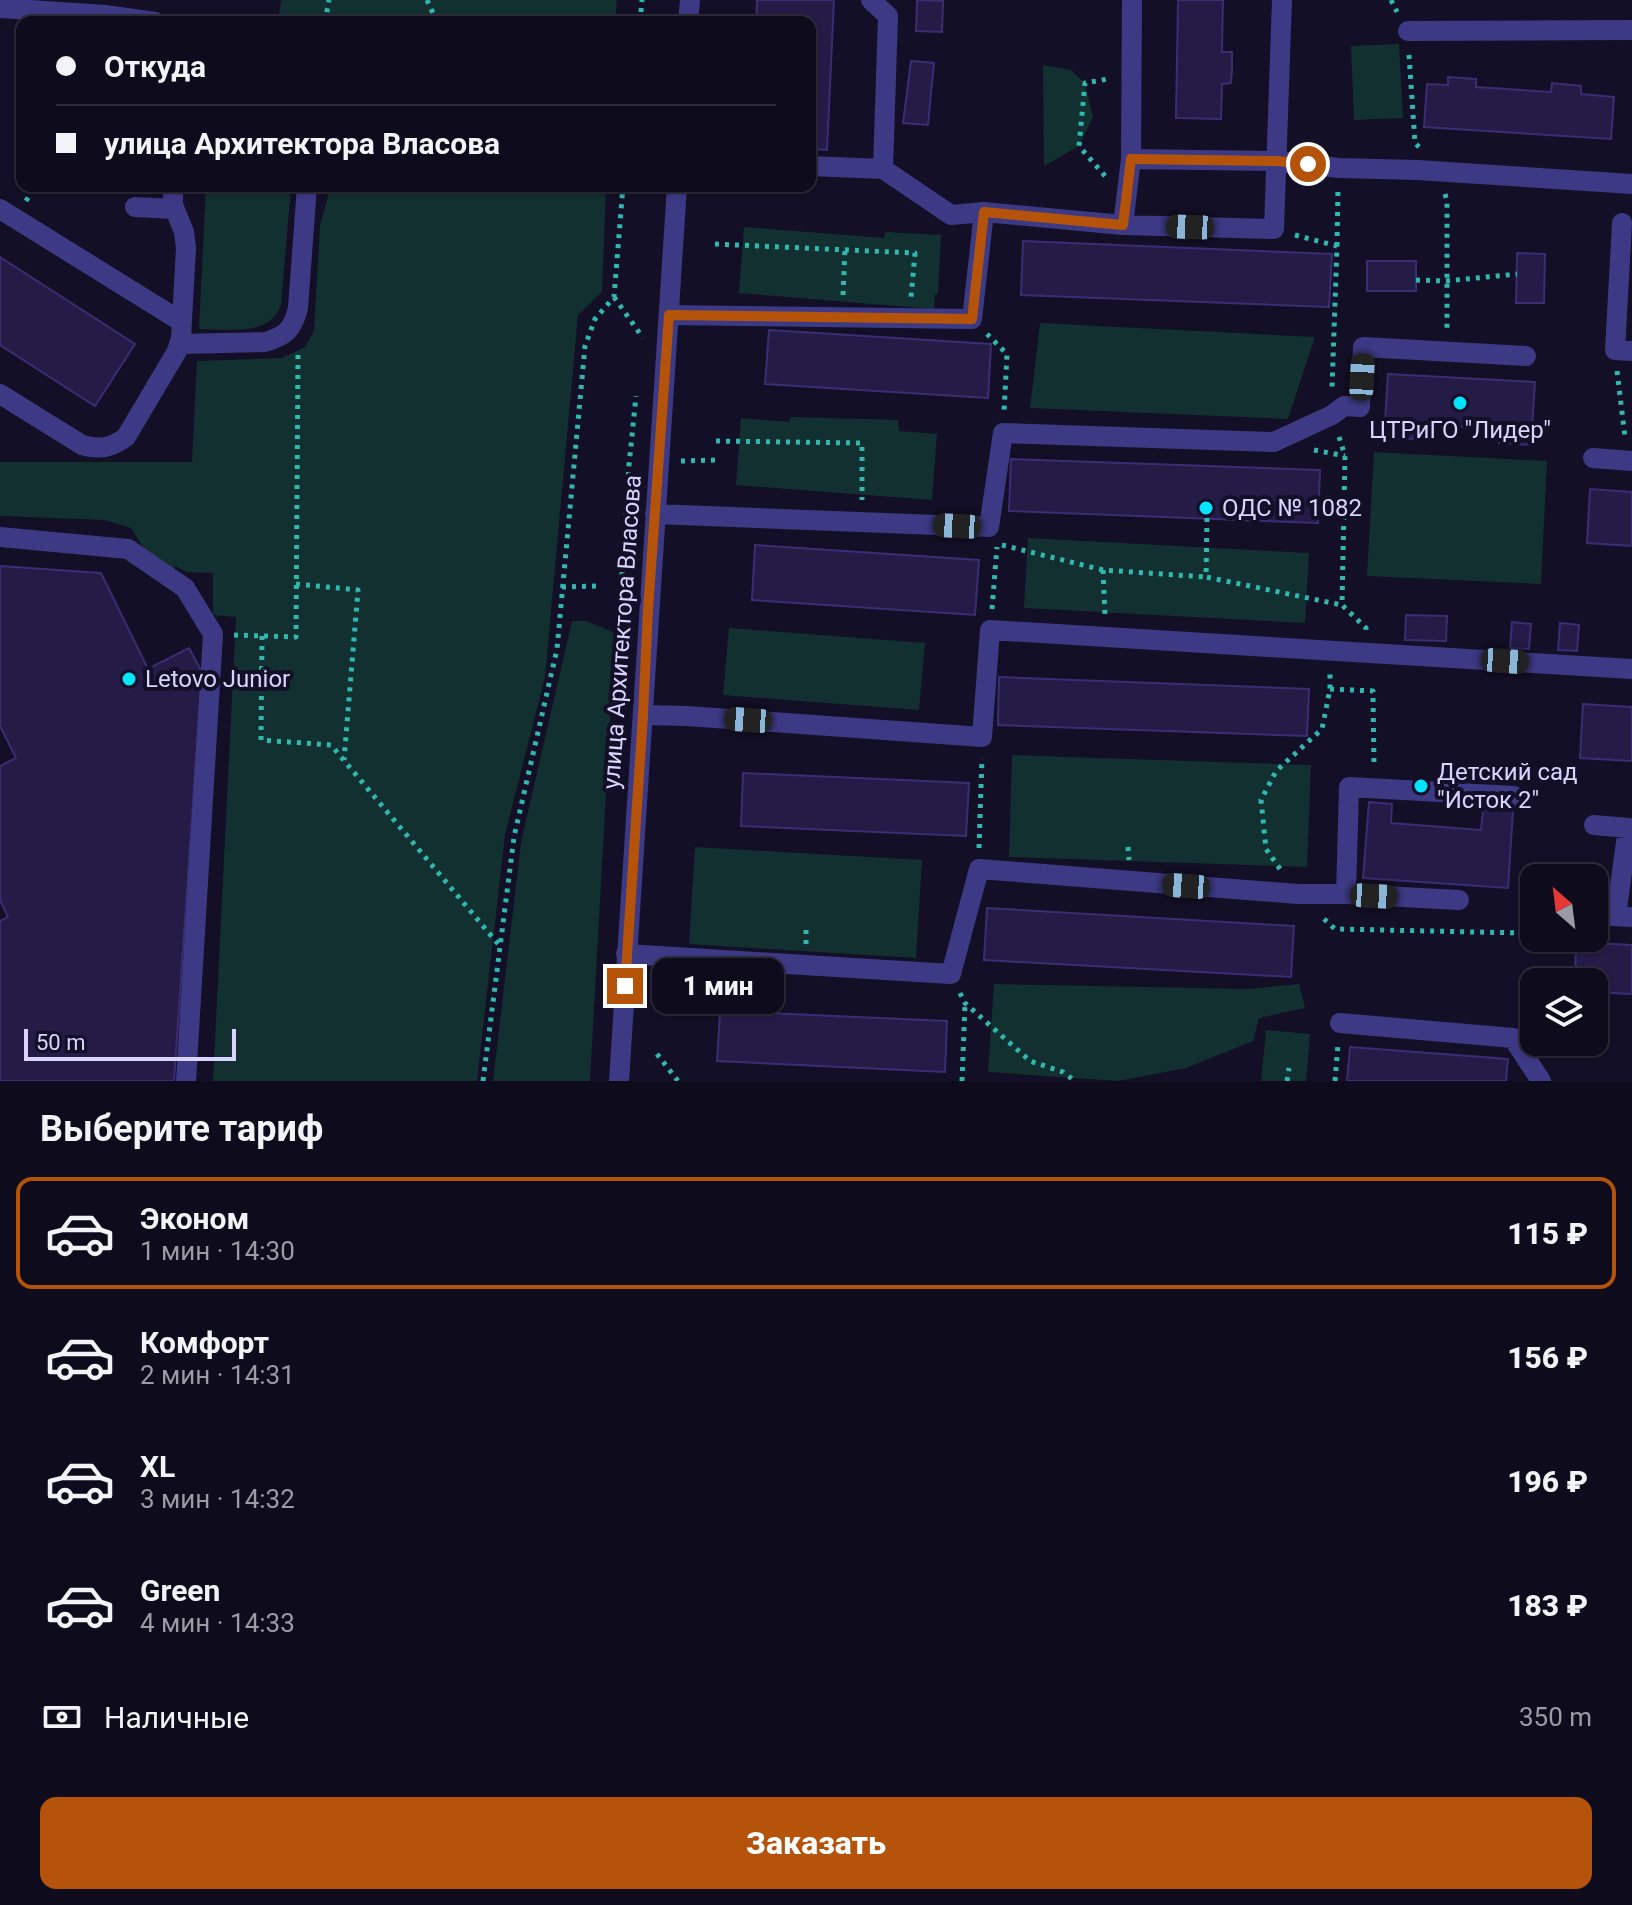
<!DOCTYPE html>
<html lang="ru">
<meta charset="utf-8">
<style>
:root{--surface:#0e0b1c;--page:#171425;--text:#f1f3f6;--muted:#9b9ba3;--line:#2e2b3b;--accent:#b45309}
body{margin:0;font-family:Roboto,sans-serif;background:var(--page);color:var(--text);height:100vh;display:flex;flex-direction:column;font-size:30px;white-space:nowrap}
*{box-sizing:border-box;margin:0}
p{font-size:26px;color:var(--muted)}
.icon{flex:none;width:44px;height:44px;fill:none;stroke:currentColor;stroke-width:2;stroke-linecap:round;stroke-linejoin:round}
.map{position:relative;height:1081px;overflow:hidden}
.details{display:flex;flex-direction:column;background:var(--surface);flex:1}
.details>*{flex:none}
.top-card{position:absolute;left:16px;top:16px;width:800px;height:176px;border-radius:16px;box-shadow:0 2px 6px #0004,0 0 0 2px var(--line);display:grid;align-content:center;height:176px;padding:0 40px;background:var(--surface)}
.needle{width:52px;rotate:332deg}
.fabs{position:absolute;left:1520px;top:864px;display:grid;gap:16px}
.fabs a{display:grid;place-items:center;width:88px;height:88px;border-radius:16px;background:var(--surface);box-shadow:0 2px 6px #0004,0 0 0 2px var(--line);font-size:40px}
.scale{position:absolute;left:24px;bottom:20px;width:212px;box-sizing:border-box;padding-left:8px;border:4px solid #d9d4ff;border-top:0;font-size:22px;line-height:28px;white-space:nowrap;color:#d9d4ff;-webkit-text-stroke:6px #130f26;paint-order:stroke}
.end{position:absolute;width:36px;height:36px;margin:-18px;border:10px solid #b45309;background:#fff;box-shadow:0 0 0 4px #fff}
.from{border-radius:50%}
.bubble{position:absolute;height:56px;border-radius:16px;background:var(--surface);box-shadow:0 2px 6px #0004,0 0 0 2px var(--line);font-size:26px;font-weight:800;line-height:56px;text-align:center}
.car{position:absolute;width:24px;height:48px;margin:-24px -12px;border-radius:10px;box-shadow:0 0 6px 2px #0007;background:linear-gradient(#222 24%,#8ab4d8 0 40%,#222 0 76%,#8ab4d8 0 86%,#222 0)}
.top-card b{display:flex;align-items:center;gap:28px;height:76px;font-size:30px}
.top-card b+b{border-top:2px solid var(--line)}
.top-card i{width:20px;height:20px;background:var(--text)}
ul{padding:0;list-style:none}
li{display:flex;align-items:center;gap:24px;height:112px;margin:0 16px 12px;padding:0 24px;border:4px solid transparent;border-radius:16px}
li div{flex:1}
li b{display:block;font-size:30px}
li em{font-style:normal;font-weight:800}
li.on{border-color:var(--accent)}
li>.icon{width:72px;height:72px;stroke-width:1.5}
h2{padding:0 40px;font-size:36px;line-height:96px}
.pay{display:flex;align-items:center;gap:20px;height:88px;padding:0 40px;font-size:30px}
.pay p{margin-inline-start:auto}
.action{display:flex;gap:16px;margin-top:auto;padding:16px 40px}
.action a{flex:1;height:92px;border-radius:16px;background:var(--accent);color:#fff;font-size:32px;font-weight:800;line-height:92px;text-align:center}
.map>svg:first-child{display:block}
.green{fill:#12302f}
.building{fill:#241b47;stroke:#3b2d73;stroke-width:2}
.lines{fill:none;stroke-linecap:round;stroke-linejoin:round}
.path{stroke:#2fb8b0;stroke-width:5;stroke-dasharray:4 6;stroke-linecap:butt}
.minor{stroke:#3d3a85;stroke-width:20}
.route{stroke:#b45309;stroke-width:10}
.poi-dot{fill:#00e5ff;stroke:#130f26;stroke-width:3}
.labels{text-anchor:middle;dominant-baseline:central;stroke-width:8;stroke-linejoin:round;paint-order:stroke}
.poi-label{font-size:24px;fill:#d9d4ff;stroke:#130f26;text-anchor:start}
.street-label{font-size:24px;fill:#d9d4ff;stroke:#130f26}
</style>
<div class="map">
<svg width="1632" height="1081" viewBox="0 0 1632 1081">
<rect width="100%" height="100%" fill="#130f26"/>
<path class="green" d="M281 0H617L615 22H278Z
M1399 44 1403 118 1354 120 1351 46Z
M1043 65 1071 70 1085 83 1093 117 1079 146 1044 166Z
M206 186H291L281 306C279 310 277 314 274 317 258 335 221 329 199 329Z
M337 186H606L602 292 578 315 545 677 505 835 477 1081H213L236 617 213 615V573L187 572 175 566 174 569 149 557 131 528 105 520 0 516V462H192L197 361 282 358 305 347 314 331 320 225 330 189Z
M744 227 884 238 885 232 941 235 938 294H935L934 309 739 293Z
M1040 323 1315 337 1288 419 1030 408Z
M791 417 898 420 899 431 937 434 932 500 736 485 741 418 790 422Z
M1374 452 1547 461 1541 584 1367 576Z
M1028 538 1309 553 1305 623 1024 608Z
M572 621H587L615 633 590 1081H493L521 842Z
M729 628 925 643 919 710 723 695Z
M1012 755 1311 765 1307 867 1009 857Z
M695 847 922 860 916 958 689 944Z
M994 984 1248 989 1299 984 1305 1008 1259 1018 1253 1041 1186 1068 1118 1081 988 1072Z
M1266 1030 1310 1034 1306 1081H1261Z"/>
<path class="building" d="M757 0H834L827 150 810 149V22H756Z
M917 0 943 1 942 32 916 31Z
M1178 0H1223L1222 52H1232V69L1231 83 1222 84 1221 119 1176 118Z
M911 61 934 63 928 125 903 123Z
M1448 77 1476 79V87L1551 92 1552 83 1581 86V94L1614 97 1611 139 1424 127 1427 84 1448 85Z
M1023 241 1332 254 1329 307 1021 295Z
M1517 253 1545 254 1544 303H1516Z
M0 257 135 344 95 406 0 345Z
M1367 261H1416V291H1367Z
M769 330 991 344 988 398 765 384Z
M1388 374 1535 382 1531 445 1499 443 1500 429 1414 424 1413 439 1384 438Z
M1011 459 1320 470 1318 523 1009 511Z
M1590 489 1632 492V546L1587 543Z
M755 545 979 560 975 615 752 600Z
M0 566 101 573 148 669 189 648 202 672 174 1081H0V921L8 917 0 900V766L16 758 0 726Z
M1406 615 1447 616 1446 641 1405 640Z
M1512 622 1531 624 1529 649 1510 648Z
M1560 623 1579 625 1577 651 1558 650Z
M999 677 1309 689 1307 736 998 725Z
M1583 704 1632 707V761L1580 758Z
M743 773 969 783 966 836 741 826Z
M1369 802 1392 804 1391 823 1481 830 1483 808 1513 810 1508 888 1363 878Z
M987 908 1294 926 1291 977 984 960Z
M1576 942 1632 945V994L1594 992V982H1575Z
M720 1011 947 1021 945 1072 717 1061Z
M1350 1047 1508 1059 1506 1081H1347Z"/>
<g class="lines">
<path class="path" d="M427 0 437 22
M1391 0 1397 12
M325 22 329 0
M640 22 642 0
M1409 55 1415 143 1419 147
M1105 176 1079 146 1085 83 1108 79
M1445 194 1447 201V331
M26 201 35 186
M1295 235 1337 246 1332 388
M715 244 915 253 911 297
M1337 246 1338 189
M1416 280 1446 281 1517 274
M843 295 845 249
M614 297 643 338
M987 334 1007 354 1004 412
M1617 371 1625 437
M1339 437 1345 456 1342 605 1366 628V631
M716 441 862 443V500
M1314 450 1345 456
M681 461 716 460
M1207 518 1206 577 1342 605
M1002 545 1103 570 1206 577
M1103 570 1105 615
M296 584 358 590 344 760
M562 587 597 586
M620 606 629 465 636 396
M992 609 997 547
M234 635 296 637 298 353
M262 636 261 740 331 745 499 945
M1330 689 1373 691 1374 768
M1128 847 1129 860
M979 848 982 758
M1280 869 1266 849 1261 800 1276 771 1322 729 1330 689V673
M1324 919 1335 929 1522 933 1534 929
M806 944V929
M960 993 965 1003 1030 1061 1063 1072 1075 1081
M657 1054 678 1081
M483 1081 514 837 557 649 585 346 595 319 614 297 623 186
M962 1081 965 1004
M1287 1081 1289 1068
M1335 1081 1338 1044"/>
<path class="minor" d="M0 8 105 15 155 22
M688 22 690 0
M1408 31 1632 30
M1131 159 1277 161 1339 168 1417 170 1632 184
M810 166 883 169 888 16 871 0
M883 169 951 215 984 212
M135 207 174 209
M0 209 182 322
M1622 223 1615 350 1632 351
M1123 225 1274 229 1282 0
M669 315 972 319 984 212 1123 225 1131 159 1132 0
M180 344 265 342C286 336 293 329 298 308L307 186
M0 394 82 445C100 450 111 448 126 437L177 351 181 338 186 248 184 232 173 205V186
M1593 458 1632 461
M655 514 989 527 1003 433 1274 442 1332 415 1344 406 1360 407 1363 347 1526 356
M0 537 128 549 185 588 213 634 186 1081
M643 715 687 716 982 737 990 630 1632 669
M1594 825 1628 828 1616 916
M1346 894 1349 787 1514 796
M1594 915 1632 917
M626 954 951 974 979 869 1298 894H1346L1459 900
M1340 1023 1513 1038 1541 1081
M619 1081C636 782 658 484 677 186"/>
</g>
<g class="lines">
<path class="route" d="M625 986 643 715 648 609 669 315 972 319 984 212 1123 225 1131 159 1277 161 1308 164"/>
</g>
<g class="poi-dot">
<circle cx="1460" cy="403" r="8"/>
<circle cx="1206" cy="508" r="8"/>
<circle cx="129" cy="679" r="8"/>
<circle cx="1421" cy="786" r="8"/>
</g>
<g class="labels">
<g class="poi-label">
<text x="1460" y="430" text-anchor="middle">ЦТРиГО "Лидер"</text>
<text x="1222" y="508">ОДС № 1082</text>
<text x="145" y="679">Letovo Junior</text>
<text x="1437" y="772">Детский сад<tspan x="1437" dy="28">"Исток 2"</tspan></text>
</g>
<g class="street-label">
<text transform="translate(622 632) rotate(-86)">улица Архитектора Власова</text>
</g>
</g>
</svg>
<div class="fabs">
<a><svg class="needle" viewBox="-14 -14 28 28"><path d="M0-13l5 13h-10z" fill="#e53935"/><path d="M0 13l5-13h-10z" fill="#9b9ba3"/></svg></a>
<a><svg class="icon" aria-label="layers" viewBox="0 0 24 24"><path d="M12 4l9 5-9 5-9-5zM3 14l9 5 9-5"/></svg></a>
</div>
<div class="scale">50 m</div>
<i class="end from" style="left:1308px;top:164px"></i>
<i class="end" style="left:625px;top:986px"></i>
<div class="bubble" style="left:652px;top:958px;width:132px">1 мин</div>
<i class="car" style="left:1190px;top:227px;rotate:272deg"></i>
<i class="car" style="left:1362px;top:377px;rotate:3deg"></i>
<i class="car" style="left:957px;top:526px;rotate:273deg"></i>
<i class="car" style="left:1505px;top:661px;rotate:94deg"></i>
<i class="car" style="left:748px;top:720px;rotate:274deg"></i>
<i class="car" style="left:1186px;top:886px;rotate:274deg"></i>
<i class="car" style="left:1374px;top:896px;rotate:93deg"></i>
<div class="top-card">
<b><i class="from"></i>Откуда</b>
<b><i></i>улица Архитектора Власова</b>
</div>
</div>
<section class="details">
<h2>Выберите тариф</h2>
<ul>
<li class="on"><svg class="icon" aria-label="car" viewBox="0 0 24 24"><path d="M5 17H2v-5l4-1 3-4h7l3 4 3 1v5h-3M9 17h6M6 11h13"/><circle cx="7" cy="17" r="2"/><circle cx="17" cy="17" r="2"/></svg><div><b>Эконом</b><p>1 мин · 14:30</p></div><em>115 ₽</em></li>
<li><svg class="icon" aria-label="car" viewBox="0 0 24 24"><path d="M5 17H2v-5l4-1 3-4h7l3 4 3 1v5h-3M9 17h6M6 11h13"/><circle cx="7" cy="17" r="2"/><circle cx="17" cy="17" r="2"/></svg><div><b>Комфорт</b><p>2 мин · 14:31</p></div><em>156 ₽</em></li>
<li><svg class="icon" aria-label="car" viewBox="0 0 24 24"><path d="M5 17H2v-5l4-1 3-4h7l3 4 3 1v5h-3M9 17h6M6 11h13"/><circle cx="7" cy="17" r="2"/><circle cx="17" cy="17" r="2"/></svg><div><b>XL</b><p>3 мин · 14:32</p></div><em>196 ₽</em></li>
<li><svg class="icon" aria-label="car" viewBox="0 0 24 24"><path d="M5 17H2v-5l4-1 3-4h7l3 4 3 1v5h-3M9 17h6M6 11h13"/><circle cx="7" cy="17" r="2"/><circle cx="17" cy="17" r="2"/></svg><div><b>Green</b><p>4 мин · 14:33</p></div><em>183 ₽</em></li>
</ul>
<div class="pay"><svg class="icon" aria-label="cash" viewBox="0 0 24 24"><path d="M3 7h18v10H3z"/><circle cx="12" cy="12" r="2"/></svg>Наличные<p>350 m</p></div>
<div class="action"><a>Заказать</a></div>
</section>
